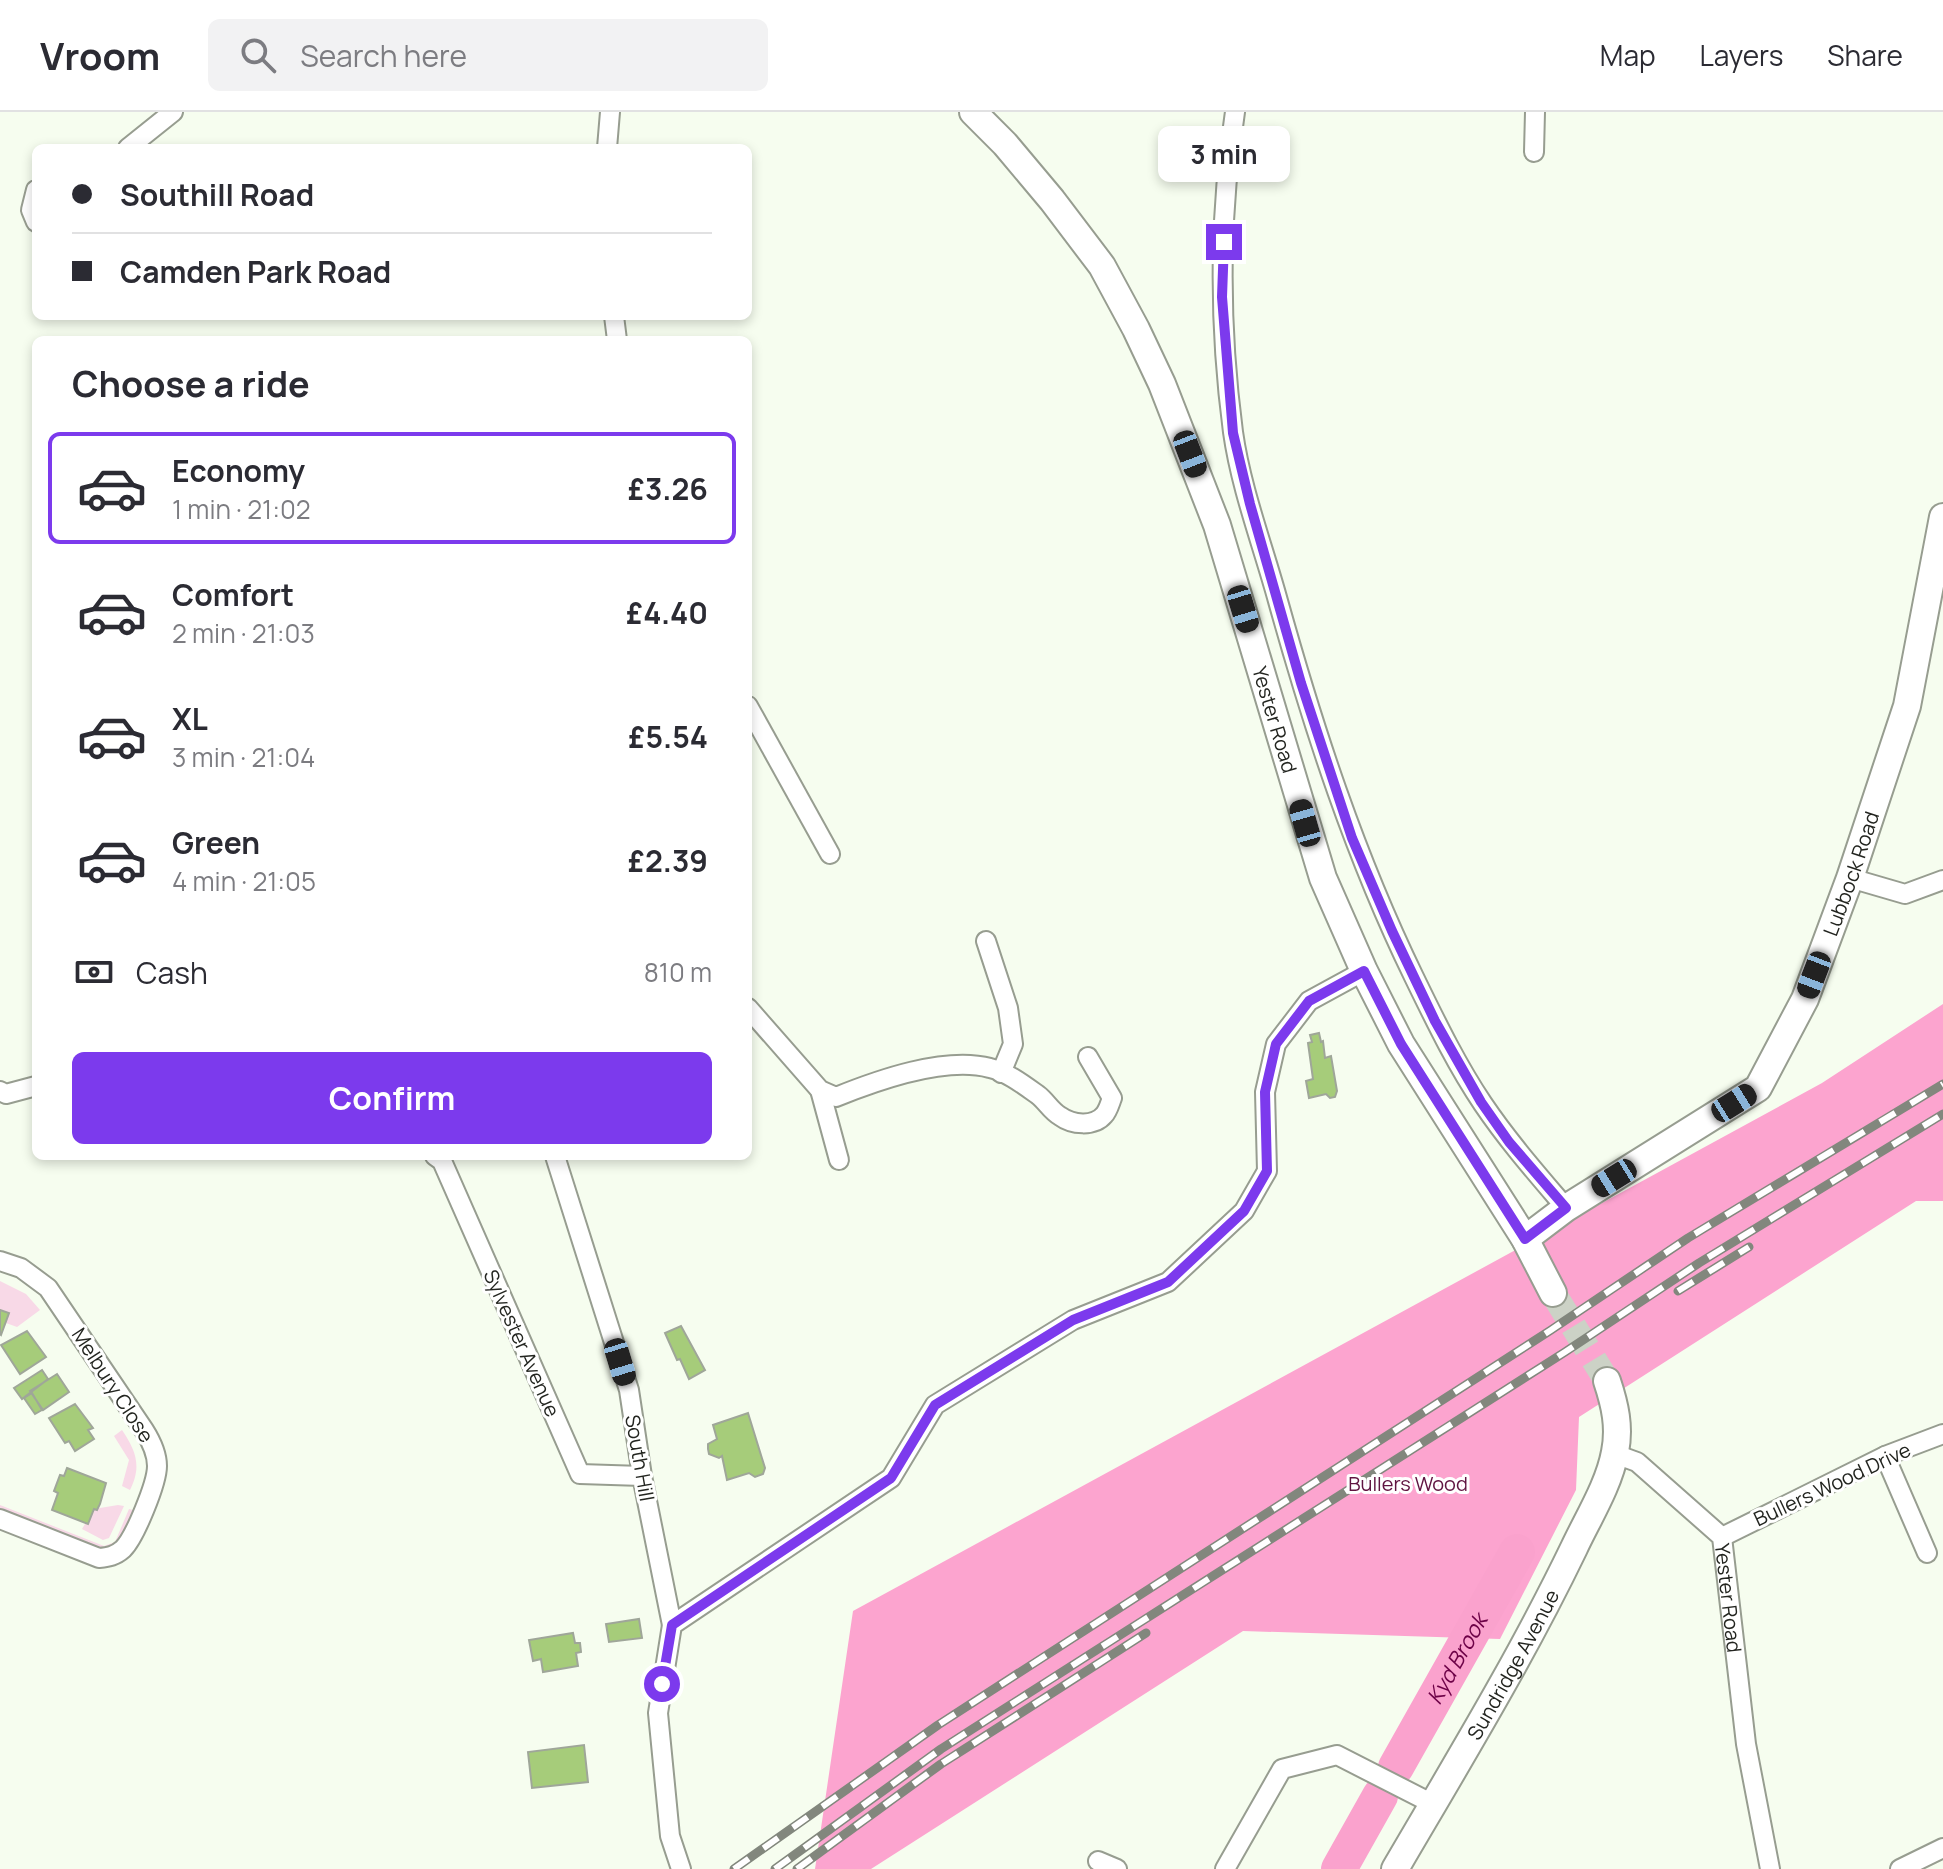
<!DOCTYPE html>
<meta charset="utf-8">
<style>
:root{--surface:#fff;--page:#f2f2f3;--text:#2b2b33;--muted:#7c7c81;--line:#e1e1e2;--accent:#7c3aed}
body{margin:0;font-family:Manrope,sans-serif;background:var(--page);color:var(--text);height:100vh;display:flex;flex-direction:column;font-size:30px;white-space:nowrap}
*{box-sizing:border-box;margin:0}
p{font-size:26px;color:var(--muted)}
.icon{flex:none;width:44px;height:44px;fill:none;stroke:currentColor;stroke-width:2;stroke-linecap:round;stroke-linejoin:round}
.map{position:relative;flex:1;overflow:hidden}
.panel{position:absolute;left:32px;top:224px;width:720px;height:824px;display:flex;flex-direction:column;background:var(--surface);border-radius:12px;box-shadow:0 4px 12px #0003}
.panel>*{flex:none}
.banner{position:absolute;left:32px;top:32px;width:720px;height:176px;border-radius:12px;box-shadow:0 4px 12px #0003;display:grid;align-content:center;height:176px;padding:0 40px;background:var(--surface)}
.end{position:absolute;width:36px;height:36px;margin:-18px;border:10px solid #7c3aed;background:#fff;box-shadow:0 0 0 4px #fff}
.from{border-radius:50%}
.bubble{position:absolute;height:56px;border-radius:12px;background:var(--surface);box-shadow:0 4px 12px #0003;font-size:26px;font-weight:700;line-height:56px;text-align:center}
.car{position:absolute;width:24px;height:48px;margin:-24px -12px;border-radius:10px;box-shadow:0 0 6px 2px #0007;background:linear-gradient(#222 24%,#8ab4d8 0 40%,#222 0 76%,#8ab4d8 0 86%,#222 0)}
.banner b{display:flex;align-items:center;gap:28px;height:76px;font-size:30px}
.banner b+b{border-top:2px solid var(--line)}
.banner i{width:20px;height:20px;background:var(--text)}
ul{padding:0;list-style:none}
li{display:flex;align-items:center;gap:24px;height:112px;margin:0 16px 12px;padding:0 24px;border:4px solid transparent;border-radius:12px}
li div{flex:1}
li b{display:block;font-size:30px}
li em{font-style:normal;font-weight:700}
li.active{border-color:var(--accent)}
li>.icon{width:72px;height:72px;stroke-width:1.5}
h2{padding:0 40px;font-size:36px;line-height:96px}
.pay{display:flex;align-items:center;gap:20px;height:88px;padding:0 40px;font-size:30px}
.pay p{margin-inline-start:auto}
.button{display:flex;gap:16px;margin-top:auto;padding:16px 40px}
.button a{flex:1;height:92px;border-radius:12px;background:var(--accent);color:#fff;font-size:32px;font-weight:700;line-height:92px;text-align:center}
header{display:flex;align-items:center;gap:48px;box-sizing:border-box;height:112px;padding:0 40px;background:var(--surface);border-bottom:2px solid var(--line)}
header strong{font-size:38px}
nav{display:flex;gap:44px;margin-inline-start:auto;font-size:28px}
.search{width:560px;height:72px;background:var(--page);display:flex;align-items:center;gap:20px;box-sizing:border-box;padding:0 28px;border-radius:12px;color:var(--muted);font-size:30px}
.map>svg:first-child{display:block}
.green{fill:#f8d9e7}
.forest{fill:#fca4cf}
.lines{fill:none;stroke-linecap:round;stroke-linejoin:round}
.river{stroke:#faa2cd;stroke-width:36}
.building{fill:#a6cc7a;stroke:#9fa699;stroke-width:2}
.secondary-tunnel{stroke:#ccd2c6;stroke-width:26;stroke-dasharray:26 13;stroke-linecap:butt}
.street-casing{stroke:#979d90;stroke-width:22}
.secondary-casing{stroke:#979d90;stroke-width:30}
.street{stroke:#fff;stroke-width:18}
.secondary{stroke:#fff;stroke-width:26}
.rail-casing{stroke:#82877d;stroke-width:9}
.rail{stroke:#fff;stroke-width:6;stroke-dasharray:18;stroke-linecap:butt}
.route{stroke:#7c3aed;stroke-width:10}
.labels{text-anchor:middle;dominant-baseline:central;stroke-width:6;stroke-linejoin:round;paint-order:stroke}
.street-label{font-size:20px;fill:#232520;stroke:#fff}
.park-label{font-size:20px;fill:#601441;stroke:#fff}
.water-label{font-size:22px;font-style:italic;fill:#6d0247;stroke:#fff}
</style>
<header>
<strong>Vroom</strong>
<div class="search"><svg class="icon" aria-label="search" viewBox="0 0 24 24"><circle cx="10" cy="10" r="6"/><path d="M15 15l6 6"/></svg>Search here</div>
<nav><a>Map</a><a>Layers</a><a>Share</a></nav>
</header>
<div class="map">
<svg width="1943" height="1757" viewBox="0 0 1943 1757">
<rect width="100%" height="100%" fill="#f6fdef"/>
<path class="green" d="M0 1169 26 1182 40 1198 17 1215 6 1211 9 1201 0 1198Z
M122 1318C136 1339 142 1354 130 1378L122 1374 129 1348 114 1324Z
M0 1393 104 1434 115 1430 129 1397 133 1398 117 1433 103 1437 0 1398Z
M118 1393 124 1394 109 1426 103 1428 82 1417 94 1397Z"/>
<path class="forest" d="M1943 892V1089H1916L1579 1305 1576 1378 1500 1527 1243 1519 871 1757H815L853 1499 1822 971Z"/>
<g class="lines">
<g class="river">
<path id="s1" d="M1396 1655 1517 1440"/>
<path d="M1339 1757 1380 1684"/>
</g>
</g>
<path class="building" d="M1319 921 1321 930 1323 929 1325 946 1331 944 1337 979 1335 985 1330 986 1326 982 1309 986 1306 969 1313 967 1308 931 1312 930 1310 923Z
M0 1198 9 1201 1 1223 0 1222Z
M681 1214 705 1258 689 1267 680 1247 677 1248 665 1221Z
M27 1219 46 1245 20 1262 1 1233Z
M42 1258 48 1267 22 1287 14 1276Z
M57 1262 69 1280 43 1298 30 1279Z
M32 1281 42 1298 35 1302 24 1286Z
M75 1292 93 1316 88 1318 94 1327 75 1339 69 1329 65 1331 49 1306Z
M748 1301 765 1356 763 1362 755 1365 749 1361 727 1368 722 1344 719 1346 709 1342 708 1337V1332L717 1327 713 1313Z
M67 1356 106 1371 100 1392 97 1398 94 1397 88 1412 52 1398 58 1381 54 1379 60 1363 64 1364Z
M639 1507 642 1526 609 1530 606 1512Z
M573 1521 575 1531H580L581 1540 576 1541 578 1554 543 1560 541 1547 533 1549 529 1528Z
M584 1633 588 1670 532 1676 528 1640Z"/>
<g class="lines">
<path class="secondary-tunnel" d="M1553 1181 1607 1269"/>
<defs>
<g id="street">
<path d="M1235 0C1219 105 1219 214 1233 320 1241 377 1263 434 1278 489 1314 618 1355 744 1414 865 1435 908 1456 952 1483 992 1508 1029 1537 1062 1566 1096"/>
<path d="M128 36 173 0"/>
<path d="M607 36 610 0"/>
<path d="M1534 40 1535 0"/>
<path d="M36 78 31 98 36 110"/>
<path d="M614 204 617 228"/>
<path d="M748 594 830 742"/>
<path d="M1850 766 1905 782 1943 768"/>
<path d="M986 829 1008 896 1013 932 1001 961"/>
<path d="M748 896 820 978 836 985C878 968 945 944 990 956 1007 960 1024 973 1038 983 1046 989 1051 999 1060 1004 1072 1013 1094 1015 1104 1003 1108 999 1110 991 1112 986L1088 945"/>
<path d="M820 978 839 1048"/>
<path d="M0 979 6 982 36 974"/>
<path d="M435 1044 442 1049 580 1362 642 1364"/>
<path d="M555 1044 629 1278 642 1364 672 1513"/>
<path d="M0 1149 21 1156 48 1176 144 1318C151 1329 157 1341 157 1354 157 1371 135 1425 123 1437 115 1444 109 1445 99 1446L0 1407"/>
<path id="s2" d="M1615 1342 1637 1350 1722 1425 1746 1632 1770 1757"/>
<path d="M1885 1344 1927 1441"/>
<path d="M1722 1425 1885 1344 1943 1322"/>
<path d="M1098 1749 1117 1757"/>
<path d="M681 1757 670 1724 658 1601 672 1513 891 1366 935 1293 1073 1208 1168 1170 1244 1099 1267 1059 1265 980 1276 932 1309 889 1364 859"/>
<path d="M1225 1757 1282 1657 1337 1643 1433 1692"/>
<path d="M1900 1757 1943 1736"/>
</g>
<g id="secondary">
<path id="s3" d="M973 0 1005 32 1052 88 1102 154 1136 217 1162 272 1217 413 1323 766 1364 859 1401 932 1525 1127 1553 1181"/>
<path id="s4" d="M1525 1127 1566 1096 1758 976 1805 887 1850 766 1907 594 1943 405"/>
<path id="s5" d="M1395 1757C1457 1651 1521 1546 1574 1436 1588 1406 1609 1373 1615 1340 1620 1315 1615 1293 1607 1269"/>
</g>
</defs>
<use href="#street" class="street-casing"/>
<use href="#secondary" class="secondary-casing"/>
<use href="#street" class="street"/>
<use href="#secondary" class="secondary"/>
<defs>
<path id="rail" d="M1678 1179 1749 1135
M734 1757 938 1613 1551 1218 1688 1126 1943 972
M775 1757 941 1637 1565 1240 1699 1151 1943 1002
M797 1757 941 1652 1146 1521"/>
</defs>
<use href="#rail" class="rail-casing"/>
<use href="#rail" class="rail"/>
</g>
<g class="lines">
<path class="route" d="M662 1572 672 1513 891 1366 935 1293 1073 1208 1168 1170 1244 1099 1267 1059 1265 980 1276 932 1309 889 1364 859 1401 932 1525 1127 1566 1096 1509 1030 1481 990 1435 909 1392 819 1352 726 1301 571 1250 392 1233 321 1222 185 1224 130"/>
</g>
<g class="labels">
<g class="street-label">
<text stroke="none"><textPath href="#s3" startOffset="688">Yester Road</textPath></text>
<text stroke="none"><textPath href="#s4" startOffset="512">Lubbock Road</textPath></text>
<text transform="translate(522 1231) rotate(66)">Sylvester Avenue</text>
<text transform="translate(113 1273) rotate(57)">Melbury Close</text>
<text transform="translate(640 1346) rotate(80)">South Hill</text>
<text transform="translate(1832 1372) rotate(-25)">Bullers Wood Drive</text>
<text stroke="none"><textPath href="#s2" startOffset="198">Yester Road</textPath></text>
<text stroke="none"><textPath href="#s5" startOffset="236">Sundridge Avenue</textPath></text>
</g>
<g class="park-label">
<text x="1408" y="1371">Bullers Wood</text>
</g>
<g class="water-label">
<text stroke="none"><textPath href="#s1" startOffset="124">Kyd Brook</textPath></text>
</g>
</g>
</svg>
<i class="end from" style="left:662px;top:1572px"></i>
<i class="end" style="left:1224px;top:130px"></i>
<div class="bubble" style="left:1158px;top:14px;width:132px">3 min</div>
<i class="car" style="left:1190px;top:342px;rotate:159deg"></i>
<i class="car" style="left:1243px;top:497px;rotate:163deg"></i>
<i class="car" style="left:1305px;top:711px;rotate:344deg"></i>
<i class="car" style="left:1814px;top:863px;rotate:201deg"></i>
<i class="car" style="left:1734px;top:991px;rotate:58deg"></i>
<i class="car" style="left:1614px;top:1066px;rotate:238deg"></i>
<i class="car" style="left:620px;top:1250px;rotate:163deg"></i>
<div class="banner">
<b><i class="from"></i>Southill Road</b>
<b><i></i>Camden Park Road</b>
</div>
<section class="panel">
<h2>Choose a ride</h2>
<ul>
<li class="active"><svg class="icon" aria-label="car" viewBox="0 0 24 24"><path d="M5 17H2v-5l4-1 3-4h7l3 4 3 1v5h-3M9 17h6M6 11h13"/><circle cx="7" cy="17" r="2"/><circle cx="17" cy="17" r="2"/></svg><div><b>Economy</b><p>1 min · 21:02</p></div><em>£3.26</em></li>
<li><svg class="icon" aria-label="car" viewBox="0 0 24 24"><path d="M5 17H2v-5l4-1 3-4h7l3 4 3 1v5h-3M9 17h6M6 11h13"/><circle cx="7" cy="17" r="2"/><circle cx="17" cy="17" r="2"/></svg><div><b>Comfort</b><p>2 min · 21:03</p></div><em>£4.40</em></li>
<li><svg class="icon" aria-label="car" viewBox="0 0 24 24"><path d="M5 17H2v-5l4-1 3-4h7l3 4 3 1v5h-3M9 17h6M6 11h13"/><circle cx="7" cy="17" r="2"/><circle cx="17" cy="17" r="2"/></svg><div><b>XL</b><p>3 min · 21:04</p></div><em>£5.54</em></li>
<li><svg class="icon" aria-label="car" viewBox="0 0 24 24"><path d="M5 17H2v-5l4-1 3-4h7l3 4 3 1v5h-3M9 17h6M6 11h13"/><circle cx="7" cy="17" r="2"/><circle cx="17" cy="17" r="2"/></svg><div><b>Green</b><p>4 min · 21:05</p></div><em>£2.39</em></li>
</ul>
<div class="pay"><svg class="icon" aria-label="cash" viewBox="0 0 24 24"><path d="M3 7h18v10H3z"/><circle cx="12" cy="12" r="2"/></svg>Cash<p>810 m</p></div>
<div class="button"><a>Confirm</a></div>
</section>
</div>
